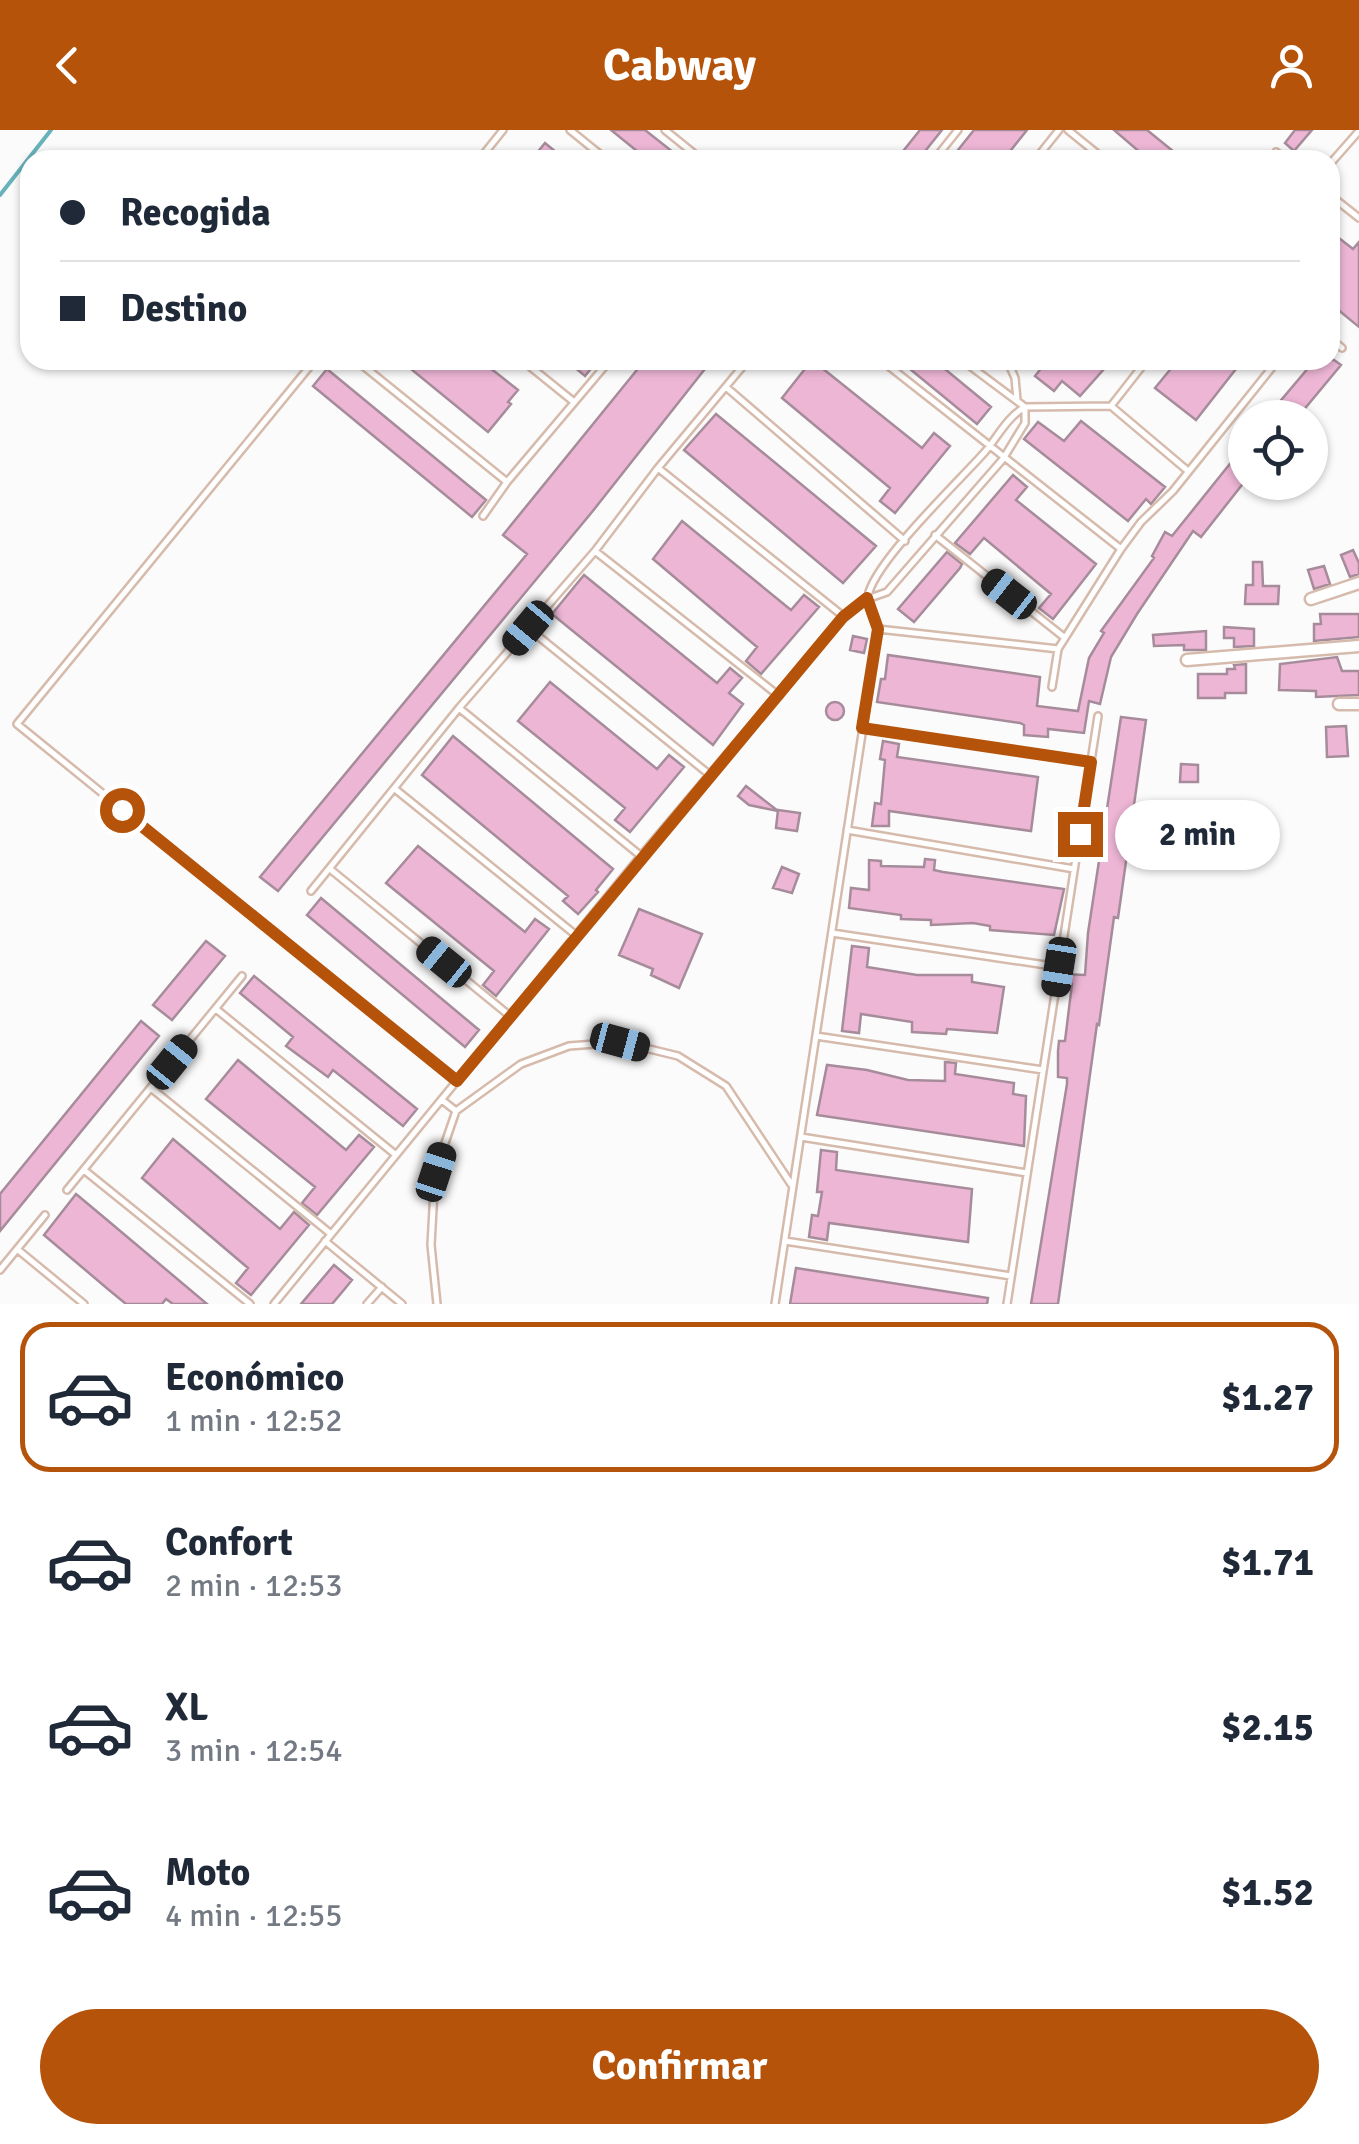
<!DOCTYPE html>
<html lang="es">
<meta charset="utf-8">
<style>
:root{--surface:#fff;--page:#f2f2f3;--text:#1f2937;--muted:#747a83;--line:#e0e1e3;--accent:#b45309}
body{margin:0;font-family:Signika,sans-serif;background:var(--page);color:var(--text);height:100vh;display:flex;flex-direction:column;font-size:38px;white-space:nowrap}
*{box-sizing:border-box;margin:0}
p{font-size:32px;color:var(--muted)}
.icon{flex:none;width:55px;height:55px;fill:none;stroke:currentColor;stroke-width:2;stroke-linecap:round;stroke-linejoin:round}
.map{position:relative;height:1174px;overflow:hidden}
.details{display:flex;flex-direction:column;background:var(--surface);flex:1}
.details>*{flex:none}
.guide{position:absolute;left:20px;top:20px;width:1320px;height:220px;border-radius:30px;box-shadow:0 2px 8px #0004;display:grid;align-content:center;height:220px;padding:0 40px;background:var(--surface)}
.controls{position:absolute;left:1228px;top:270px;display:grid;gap:20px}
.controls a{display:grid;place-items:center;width:100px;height:100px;border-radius:50%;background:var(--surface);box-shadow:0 2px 8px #0004;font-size:50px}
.end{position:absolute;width:45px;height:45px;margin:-22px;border:12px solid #b45309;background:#fff;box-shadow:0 0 0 5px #fff}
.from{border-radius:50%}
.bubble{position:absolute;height:70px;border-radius:35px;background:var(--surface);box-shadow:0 2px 8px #0004;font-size:32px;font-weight:800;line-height:70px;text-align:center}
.car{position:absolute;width:30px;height:60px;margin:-30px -15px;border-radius:12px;box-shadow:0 0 8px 2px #0007;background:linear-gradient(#222 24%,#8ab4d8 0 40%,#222 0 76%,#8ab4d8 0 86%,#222 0)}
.guide b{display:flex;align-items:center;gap:35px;height:95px;font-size:38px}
.guide b+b{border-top:2px solid var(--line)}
.guide i{width:25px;height:25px;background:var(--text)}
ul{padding:18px 0 0;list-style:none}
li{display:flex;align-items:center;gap:30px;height:150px;margin:0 20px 15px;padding:0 20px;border:5px solid transparent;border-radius:30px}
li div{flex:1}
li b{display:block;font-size:38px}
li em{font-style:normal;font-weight:800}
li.active{border-color:var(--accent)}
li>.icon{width:90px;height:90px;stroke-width:1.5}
.primary-button{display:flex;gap:20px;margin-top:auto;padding:20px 40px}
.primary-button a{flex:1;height:115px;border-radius:60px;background:var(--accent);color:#fff;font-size:40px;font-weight:800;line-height:115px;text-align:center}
header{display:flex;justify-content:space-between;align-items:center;height:130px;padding:0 40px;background:var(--accent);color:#fff;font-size:45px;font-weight:800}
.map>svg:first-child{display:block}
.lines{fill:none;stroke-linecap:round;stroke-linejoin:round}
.stream{stroke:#67b2bb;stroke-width:4}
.building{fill:#edb6d5;stroke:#a68c9a;stroke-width:2.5}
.service-casing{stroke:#d6bbac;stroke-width:10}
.minor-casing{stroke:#d6bbac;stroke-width:15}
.service{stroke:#fff;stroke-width:5}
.minor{stroke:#fff;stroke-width:10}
.route{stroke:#b45309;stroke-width:12}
</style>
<header><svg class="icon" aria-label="back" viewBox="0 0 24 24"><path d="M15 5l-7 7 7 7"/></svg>Cabway<svg class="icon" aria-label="person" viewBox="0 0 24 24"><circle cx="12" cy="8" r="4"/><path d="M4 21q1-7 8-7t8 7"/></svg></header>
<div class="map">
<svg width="1359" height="1174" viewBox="0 0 1359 1174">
<rect width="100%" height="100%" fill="#fbfbfb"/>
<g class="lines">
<path class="stream" d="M0 65 51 0"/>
</g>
<path class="building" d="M611 0H645L683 30H648Z
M920 0H942L918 30H896Z
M974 0H1027L1003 30H950Z
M1114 0H1147L1184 30H1149Z
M1295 0H1312L1294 21 1285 13Z
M545 13 557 23 563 30H531Z
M1330 101 1353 119 1359 112V197L1336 178 1330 185Z
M400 230H480L518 260 508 272 511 274 488 302Z
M566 230H598L585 246Z
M645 230H712L592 382 278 761 260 747 527 424 503 405Z
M812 230 922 318 934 303 950 316 895 383 880 371 890 358 782 268Z
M899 230H934L991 277 977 294Z
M1048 230H1112L1080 266 1062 251 1054 261 1035 246Z
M1178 230H1243L1196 290 1155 258Z
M1315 230H1334L1341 235 1297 288H1266Z
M327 239 486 370 472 387 313 256Z
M716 284 876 416 843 453 684 320Z
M1081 291 1165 357 1151 374 1146 369 1128 391 1024 309 1038 292 1064 311Z
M1245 315V351L1201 407 1193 401 1137 484 1111 527 1100 574 1089 571 1084 603 1048 599V607L1024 605V595L1020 593 877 572 881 549H885L888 525 1040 547 1037 576 1078 581 1089 528 1104 503 1101 501 1154 428 1152 426 1165 402 1172 406Z
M1013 345 1027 357 1016 370 1096 434 1053 489 1039 478 1051 464 984 408 970 424 955 413Z
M682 391 791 480 804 465 819 477 761 544 746 531 757 517 653 429Z
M1353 420 1359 433V444L1350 447 1341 425Z
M947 422 962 434 960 438 914 492 898 479Z
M1253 432H1262L1263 456H1279L1278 474H1245L1246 455H1253Z
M1324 436 1330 454 1314 459 1308 440Z
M584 445 717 553 730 538 742 548 729 563 743 574 713 615 552 484Z
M1320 484H1359V507L1314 511V494H1321Z
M1224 497 1254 499V516L1234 517V508H1224Z
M1206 501V520H1184V515L1154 516 1153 505Z
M853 506 867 509 864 523 850 520Z
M1337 527 1342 541H1359V565L1316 567V561L1279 560 1280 534Z
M1246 534V563H1225V568H1198V544H1227V539H1235L1234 535Z
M550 552 657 639 669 625 684 637 630 702 615 690 625 678 518 591Z
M826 581a9 9 0 1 1 18 0a9 9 0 1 1-18 0Z
M1121 587 1146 590 1118 788 1114 787 1099 895 1097 894 1058 1174H1031L1067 954V948L1058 947V921L1059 911H1065L1072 854H1063L1064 844 1085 845 1088 803Z
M1346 596 1348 626 1327 627 1326 597Z
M453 606 613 739 596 760 598 762 578 784 563 771 568 766 422 645Z
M883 611 899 614 897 627 1038 647 1031 701 889 681V696H872L875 673 881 674 885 630 880 629Z
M1181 634 1198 635V652H1180Z
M746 656 778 681 749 675 738 666Z
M778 680 800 683 797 701 776 698Z
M418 716 525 802 535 789 549 799 496 866 483 855 494 841 386 753Z
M925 729 935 730 934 740 943 742 1064 759 1054 805 990 800V796L973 793 931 795V790L901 789V785L849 778 851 758 869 760V730L881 731V736L924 737Z
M782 737 799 744 792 763 773 758Z
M321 768 479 900 465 917 307 785Z
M639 779 702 804 679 858 651 845 653 839 619 825Z
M206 811 225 826 172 890 153 875Z
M852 816 869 818 867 837 917 845H972V852L1004 857 997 903 947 899 946 904 912 902V892L861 884 859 903 842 901Z
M254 846 417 979 403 996 333 940 328 947 286 916 293 907 240 863Z
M141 891 159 906 0 1101V1064Z
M238 930 346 1020 359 1005 374 1017 317 1085 302 1073 315 1057 206 969Z
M945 932 956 933 955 944 1014 953 1013 964 1026 966 1024 1016 817 985 827 935 867 940 908 950 945 951Z
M173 1009 280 1099 294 1082 309 1095 251 1165 236 1153 248 1138 142 1048Z
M821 1020 837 1022 836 1040 972 1059 968 1112 829 1093 827 1110 809 1107 812 1085 818 1086 822 1062H817Z
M76 1064 100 1084 207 1174H173L166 1169 162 1174H126L109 1160 44 1105Z
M334 1135 352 1150 343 1161 332 1174H301Z
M796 1138 988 1168 987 1174H790Z"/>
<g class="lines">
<defs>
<path id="service" d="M570 0 607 30
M665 0 702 30
M1068 0 1105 30
M1276 22 1286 30
M479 30 503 0
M934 30 958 0
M1035 30 1059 0
M1330 34 1359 1
M1330 65 1359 88
M1330 208 1342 218
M315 230 17 594 457 951
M356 230 507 352
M522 230 574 272
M881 230 1121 419
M962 230 1025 277 1111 276 1188 341
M1007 230 1015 248 1017 270
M726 257 905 411
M1111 276 1147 230
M658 338 843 486
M483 386 507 352 610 230
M935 405 1065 508
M595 421 779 566
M528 498 710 645
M878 499 1058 519
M1052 557 1058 519 1121 419 1141 392 1173 361 1278 230
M459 578 641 726
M862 598 1091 632
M395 659 577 806
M847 700 1074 739
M330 739 510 886
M311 761 459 578 595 421 658 338 748 230
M832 803 1059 837
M216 879 396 1025
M816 906 1043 940
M151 958 331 1104
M442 970 456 981 521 934 569 916 621 912 678 926 726 956 791 1054
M801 1007 1027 1043
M84 1040 250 1174
M67 1060 242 846
M325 1111 402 1174
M785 1111 1011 1146
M17 1119 84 1174
M0 1140 45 1085
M274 1174 641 726 843 487 867 469 887 462 1003 329 1025 293V277
M367 1174 382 1157
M437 1174 431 1115 435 1042 456 981
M775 1174 878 499C873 487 866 474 869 462 880 427 956 354 984 323 997 308 1007 287 1025 277
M1007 1174 1098 586"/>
<path id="minor" d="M1311 469 1359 453
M1187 530 1359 516
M1339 574H1359"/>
</defs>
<use href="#service" class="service-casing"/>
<use href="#minor" class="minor-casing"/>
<use href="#service" class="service"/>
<use href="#minor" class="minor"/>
</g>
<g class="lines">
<path class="route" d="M122 680 457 951 843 487 867 468 878 499 862 598 1091 632 1080 704"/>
</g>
</svg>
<div class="controls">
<a><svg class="icon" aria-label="locate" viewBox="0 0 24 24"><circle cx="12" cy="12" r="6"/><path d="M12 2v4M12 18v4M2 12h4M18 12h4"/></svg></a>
</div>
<i class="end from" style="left:122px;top:680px"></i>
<i class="end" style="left:1080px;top:704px"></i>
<div class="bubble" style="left:1115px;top:670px;width:165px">2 min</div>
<i class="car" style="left:1009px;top:464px;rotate:308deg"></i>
<i class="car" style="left:528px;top:498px;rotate:220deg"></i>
<i class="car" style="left:444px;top:832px;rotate:309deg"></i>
<i class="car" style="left:1059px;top:837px;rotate:189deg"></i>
<i class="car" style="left:620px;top:912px;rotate:105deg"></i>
<i class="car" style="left:172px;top:932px;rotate:39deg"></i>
<i class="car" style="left:436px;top:1042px;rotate:18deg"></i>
<div class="guide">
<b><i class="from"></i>Recogida</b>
<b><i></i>Destino</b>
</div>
</div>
<section class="details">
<ul>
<li class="active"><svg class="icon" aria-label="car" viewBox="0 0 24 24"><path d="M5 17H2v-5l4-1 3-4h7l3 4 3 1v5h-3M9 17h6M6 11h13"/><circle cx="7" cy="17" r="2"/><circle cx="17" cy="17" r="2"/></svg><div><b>Económico</b><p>1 min · 12:52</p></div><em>$1.27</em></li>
<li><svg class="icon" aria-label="car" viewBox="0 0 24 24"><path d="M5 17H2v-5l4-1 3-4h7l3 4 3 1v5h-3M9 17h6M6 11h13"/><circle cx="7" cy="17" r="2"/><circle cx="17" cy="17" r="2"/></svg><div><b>Confort</b><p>2 min · 12:53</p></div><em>$1.71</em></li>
<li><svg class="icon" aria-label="car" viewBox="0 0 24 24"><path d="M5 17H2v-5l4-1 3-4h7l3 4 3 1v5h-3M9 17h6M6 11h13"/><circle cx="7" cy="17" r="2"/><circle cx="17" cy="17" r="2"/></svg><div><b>XL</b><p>3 min · 12:54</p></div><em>$2.15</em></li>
<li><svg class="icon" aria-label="car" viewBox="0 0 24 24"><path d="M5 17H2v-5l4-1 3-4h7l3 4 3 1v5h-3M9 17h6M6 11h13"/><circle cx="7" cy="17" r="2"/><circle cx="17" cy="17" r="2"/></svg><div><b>Moto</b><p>4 min · 12:55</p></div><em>$1.52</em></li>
</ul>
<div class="primary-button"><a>Confirmar</a></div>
</section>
